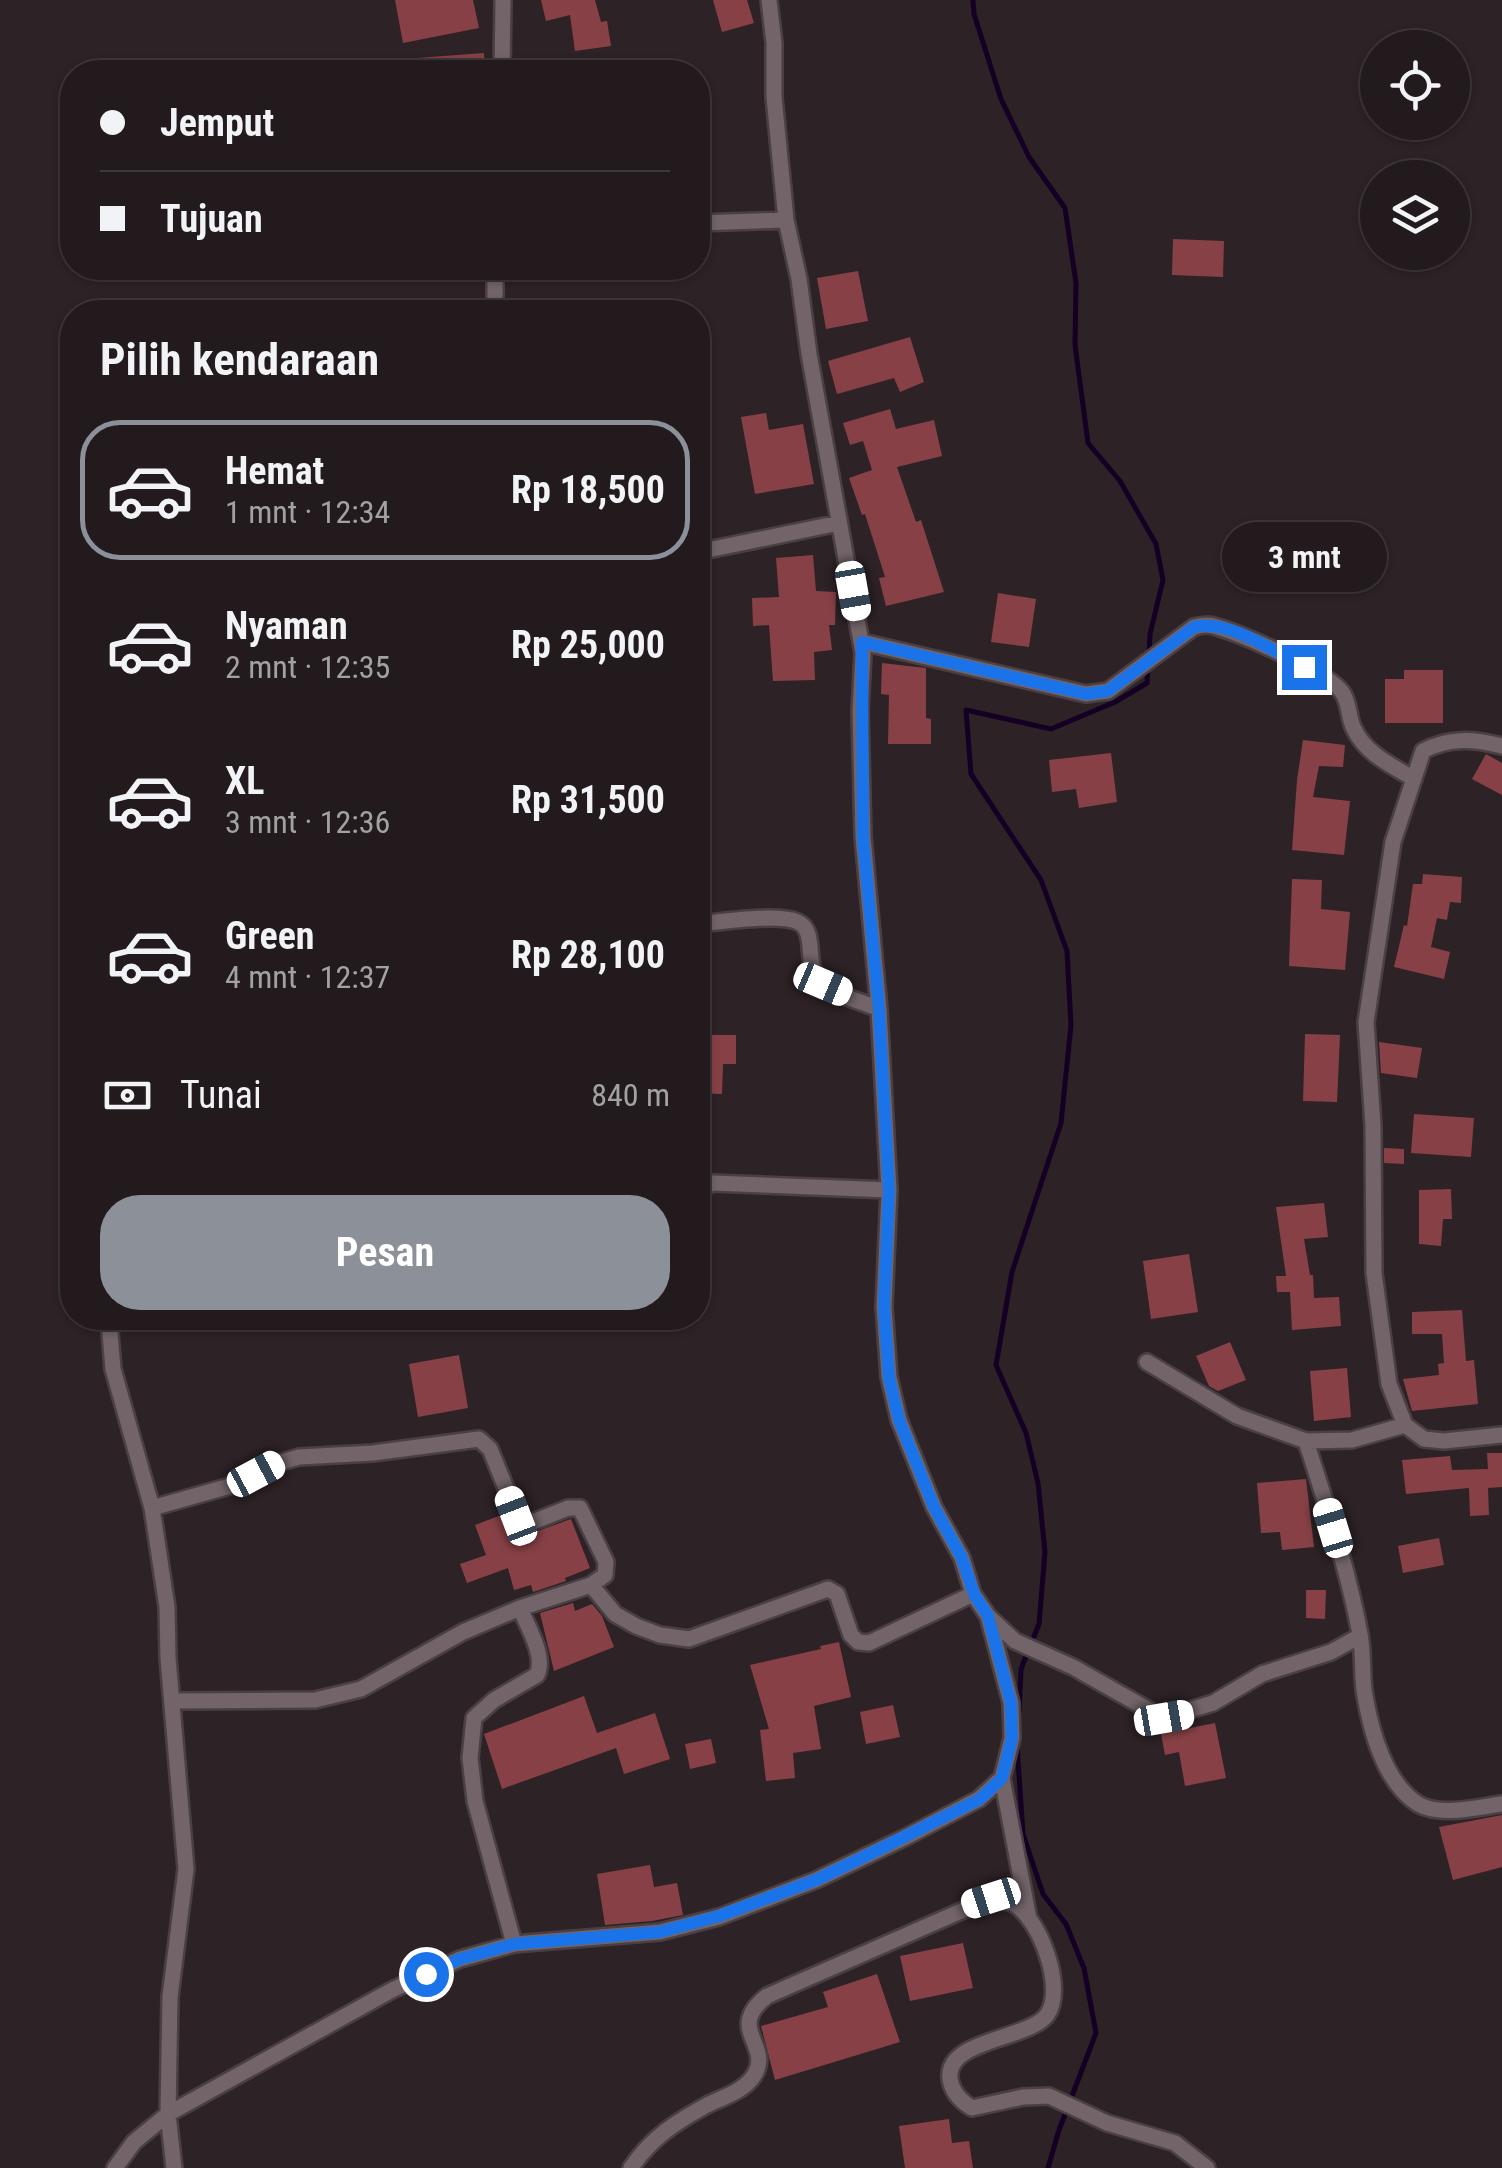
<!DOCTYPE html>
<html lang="id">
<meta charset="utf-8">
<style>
:root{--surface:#221a1c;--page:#2e2729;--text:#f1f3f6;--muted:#a2a1a3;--line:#3f383b;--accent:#8c9099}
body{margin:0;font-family:"Roboto Condensed",sans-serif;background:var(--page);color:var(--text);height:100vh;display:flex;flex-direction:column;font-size:38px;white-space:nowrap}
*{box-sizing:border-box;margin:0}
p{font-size:32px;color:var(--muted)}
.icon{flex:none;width:55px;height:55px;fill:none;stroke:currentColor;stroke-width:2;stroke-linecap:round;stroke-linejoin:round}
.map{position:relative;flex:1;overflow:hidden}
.panel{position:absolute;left:60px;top:300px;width:650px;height:1030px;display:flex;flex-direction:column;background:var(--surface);border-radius:40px;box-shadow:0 2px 8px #0004,0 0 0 2px var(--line)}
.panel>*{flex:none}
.guide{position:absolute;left:60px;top:60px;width:650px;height:220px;border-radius:40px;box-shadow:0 2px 8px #0004,0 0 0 2px var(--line);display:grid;align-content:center;height:220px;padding:0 40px;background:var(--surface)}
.controls{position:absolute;left:1360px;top:30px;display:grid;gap:20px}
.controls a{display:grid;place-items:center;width:110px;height:110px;border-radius:50%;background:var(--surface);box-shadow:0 2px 8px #0004,0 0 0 2px var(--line);font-size:50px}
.end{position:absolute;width:45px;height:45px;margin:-22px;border:12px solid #1a73e8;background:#fff;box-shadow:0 0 0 5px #fff}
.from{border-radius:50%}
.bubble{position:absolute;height:70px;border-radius:35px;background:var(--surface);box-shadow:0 2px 8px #0004,0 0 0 2px var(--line);font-size:32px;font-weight:700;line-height:70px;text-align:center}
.car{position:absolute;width:30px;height:60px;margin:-30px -15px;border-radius:12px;box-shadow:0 0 8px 2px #0007;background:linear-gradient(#fff 24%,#345 0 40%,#fff 0 76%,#345 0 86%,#fff 0)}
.guide b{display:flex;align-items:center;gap:35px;height:95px;font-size:38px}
.guide b+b{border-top:2px solid var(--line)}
.guide i{width:25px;height:25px;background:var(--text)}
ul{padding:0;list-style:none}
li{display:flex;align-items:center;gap:30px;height:140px;margin:0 20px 15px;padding:0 20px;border:5px solid transparent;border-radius:40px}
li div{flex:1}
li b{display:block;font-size:38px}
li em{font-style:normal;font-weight:700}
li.on{border-color:var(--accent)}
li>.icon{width:90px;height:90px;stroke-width:1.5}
h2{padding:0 40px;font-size:45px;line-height:120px}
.pay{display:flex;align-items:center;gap:25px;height:110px;padding:0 40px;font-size:38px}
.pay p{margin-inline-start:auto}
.action{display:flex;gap:20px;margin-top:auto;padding:20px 40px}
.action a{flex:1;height:115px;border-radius:40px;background:var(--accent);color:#fff;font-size:40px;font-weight:700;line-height:115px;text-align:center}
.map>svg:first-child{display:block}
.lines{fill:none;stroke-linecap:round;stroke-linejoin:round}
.stream{stroke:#140024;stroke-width:5}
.building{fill:#874146}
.minor-casing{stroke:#4a4044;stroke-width:20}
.minor{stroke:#726469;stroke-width:15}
.route{stroke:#1a73e8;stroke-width:12}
</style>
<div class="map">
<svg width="1502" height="2168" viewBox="0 0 1502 2168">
<rect width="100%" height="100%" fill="#2d2226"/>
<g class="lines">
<path class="stream" d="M973 0 974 14 1001 99 1029 157 1065 208 1076 283 1075 345 1088 443 1120 481 1156 544 1163 580 1150 634 1149 654
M1019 1714 1021 1669 1039 1624 1045 1552 1038 1483 1026 1433 996 1365 1012 1272 1061 1123 1071 1025 1067 951 1041 880 971 774 966 710 1051 729 1115 702 1147 683 1148 665
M1017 1745 1023 1834 1043 1894 1066 1924 1084 1968 1096 2033 1059 2130 1048 2168"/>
</g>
<path class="building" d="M395 0H473L479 28 403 43Z
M541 0H595L601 22 607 21 611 46 575 51 570 15 546 21Z
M713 0H747L754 23 722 32Z
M484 53 485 72H418L417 58Z
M1173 239 1224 241 1223 277 1172 275Z
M858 271 868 321 826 329 817 278Z
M910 337 924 382 900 392 894 378 837 394 828 361Z
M890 409 896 429 934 420 942 456 897 467 916 522 921 520 944 592 886 606 879 578 885 577 865 514 862 515 849 478 872 470 863 441 850 445 843 423Z
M766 413 769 430 803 424 814 484 755 494 741 417Z
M813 555 816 591 836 592 835 625H829L832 650 814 652 815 680 773 681 769 625 753 626 752 598 779 597 776 558Z
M998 593 1036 599 1029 647 991 642Z
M882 663 926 668V718L931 719V744H888L889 695 881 694Z
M1404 670H1443V723H1385V679H1404Z
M1303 740 1345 745 1343 767 1319 766 1313 797 1350 801 1344 855 1292 850 1297 780Z
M1111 753 1117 802 1079 808 1076 789 1052 792 1049 760Z
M1486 754 1502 763V795L1472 779Z
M1423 874 1462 877 1461 903 1450 902 1447 920 1437 918 1431 947 1450 952 1444 979 1394 967 1404 925 1407 926 1413 884H1422Z
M1292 879 1322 880 1321 909 1350 912 1345 970 1289 966Z
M1305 1034 1340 1035 1337 1102 1303 1101Z
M698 1035H736V1064H723L722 1094 698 1093Z
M1379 1042 1422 1048 1417 1078 1381 1073Z
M1414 1114 1474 1118 1471 1157 1411 1153Z
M1384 1148 1404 1149V1164L1384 1163Z
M1451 1189 1452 1219H1443L1441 1246 1419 1244V1190Z
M1324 1203 1328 1237 1304 1239 1310 1275H1313L1314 1298 1339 1297 1341 1326 1292 1330 1290 1292H1277L1276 1276H1286L1276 1207Z
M1189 1254 1198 1312 1151 1319 1143 1261Z
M1462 1310 1466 1361 1474 1360 1478 1404 1412 1411 1403 1379 1439 1375 1438 1364 1444 1363 1442 1334H1412V1312Z
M1230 1342 1246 1380 1218 1391 1209 1386 1196 1356Z
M459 1355 468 1408 418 1417 409 1364Z
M1347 1368 1351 1417 1314 1421 1310 1371Z
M1487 1453H1502V1487L1488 1488 1489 1515 1470 1516 1469 1488 1406 1494 1402 1460 1450 1456 1452 1470 1488 1469Z
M1306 1479 1314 1547 1282 1550 1280 1532 1261 1533 1257 1483Z
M504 1514 513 1529 527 1535 571 1519 590 1568 565 1578 566 1581 533 1592 531 1585 514 1590 508 1568 467 1583 460 1564 486 1555 475 1525Z
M1439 1538 1444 1565 1403 1573 1398 1546Z
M1306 1590H1326L1325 1619 1306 1618Z
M573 1603 575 1611 592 1604 602 1616 614 1647 554 1671 540 1613Z
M839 1642 851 1697 814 1706 821 1749 793 1753 795 1778 766 1781 760 1730 769 1729 750 1665 821 1649 820 1646Z
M584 1696 597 1733 655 1713 670 1759 624 1774 616 1748 502 1789 484 1734Z
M893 1705 900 1737 866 1744 860 1712Z
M1215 1723 1226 1778 1185 1786 1179 1752 1165 1755 1161 1734Z
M711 1739 716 1763 690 1769 685 1744Z
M1502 1815V1867L1453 1880 1439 1827Z
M650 1865 654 1887 677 1883 683 1915 652 1921 605 1925 597 1874Z
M963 1943 973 1988 910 2001 900 1956Z
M877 1974 900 2042 775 2080 761 2026 828 2007 823 1992Z
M949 2119 952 2143 969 2141 973 2168H905L899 2126Z"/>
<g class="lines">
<defs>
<path id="minor" d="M502 72 503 0
M698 223 786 220
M495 312V268
M698 552 839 523
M862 642 1086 694 1108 691 1194 627C1202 625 1208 624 1217 627 1242 634 1328 672 1342 692 1350 703 1348 718 1354 729 1366 754 1391 765 1414 779
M1502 746C1474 739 1449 737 1423 751L1393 842 1366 1022 1373 1126 1374 1273 1389 1384 1405 1425 1424 1439 1444 1441 1502 1435
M698 924C721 922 778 913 798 922 817 931 805 962 817 978 829 994 861 1001 879 1009
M698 1204 701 1190 712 1183 889 1190
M114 1318 110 1333 113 1369 152 1508 167 1607 168 1658 186 1869 170 1997 168 2114 134 2142 115 2168
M1147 1362 1237 1416 1306 1441 1352 1440 1405 1425
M1306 1441C1326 1504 1348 1569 1360 1634 1364 1654 1361 1675 1365 1696 1371 1731 1385 1783 1418 1804 1441 1817 1478 1807 1502 1804
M152 1508 237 1484 275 1464 299 1457 373 1453 479 1439 490 1449 519 1520 528 1524 568 1508H580L606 1562 605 1575 591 1585
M988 1616 1015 1641 1073 1667 1163 1718 1213 1703 1262 1674 1331 1652 1360 1636
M174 1701 315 1700 361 1689 463 1632 520 1608 591 1585 615 1614 636 1626 660 1635 689 1639 828 1589 837 1594 851 1635 858 1642 869 1643 973 1594
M1002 1778 1029 1919
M514 1944 475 1801 470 1758 474 1718 494 1700 537 1675C546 1656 528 1628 520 1608
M174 2168 168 2114 392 1990 460 1959 514 1944 660 1932 719 1917 816 1880 904 1838 979 1799 1002 1778 1012 1738 1011 1703 988 1616 973 1594 962 1558 934 1507 899 1420 889 1377 884 1307 889 1190 879 1009 863 837 860 711 863 653 809 354 799 279 786 220 774 97V43L769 0
M631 2168C651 2138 676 2122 707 2105 723 2097 742 2092 753 2077 775 2045 724 2030 767 1996L991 1898C998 1900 1008 1901 1014 1904 1040 1919 1066 1989 1047 2015 1028 2040 945 2039 950 2079 952 2092 962 2102 972 2108L1023 2097 1049 2096 1107 2123 1175 2143 1207 2168"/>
</defs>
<use href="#minor" class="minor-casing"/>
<use href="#minor" class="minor"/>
</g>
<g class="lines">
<path class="route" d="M426 1974 460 1959 514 1944 660 1932 719 1916 816 1880 874 1852 980 1799 1002 1778 1012 1738 1011 1703 988 1616 974 1594 962 1558 934 1507 899 1420 889 1377 884 1307 889 1190 879 1009 863 838 862 642 1086 694 1108 691 1194 627C1229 619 1273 651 1304 667"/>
</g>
</svg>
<div class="controls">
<a><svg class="icon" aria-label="locate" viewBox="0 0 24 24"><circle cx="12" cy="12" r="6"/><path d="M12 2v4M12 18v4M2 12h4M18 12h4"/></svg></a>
<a><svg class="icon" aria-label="layers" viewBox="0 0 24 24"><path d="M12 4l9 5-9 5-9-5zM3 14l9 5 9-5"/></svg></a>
</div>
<i class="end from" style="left:426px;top:1974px"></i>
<i class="end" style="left:1304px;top:667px"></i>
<div class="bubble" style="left:1222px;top:522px;width:165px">3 mnt</div>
<i class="car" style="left:853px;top:591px;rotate:170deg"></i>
<i class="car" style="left:823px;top:984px;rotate:113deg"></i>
<i class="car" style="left:256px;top:1474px;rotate:62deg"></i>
<i class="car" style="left:516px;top:1516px;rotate:339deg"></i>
<i class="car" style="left:1333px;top:1528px;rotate:343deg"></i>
<i class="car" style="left:1164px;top:1718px;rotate:80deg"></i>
<i class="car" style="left:991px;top:1898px;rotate:252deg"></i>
<div class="guide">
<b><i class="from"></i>Jemput</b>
<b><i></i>Tujuan</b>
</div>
<section class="panel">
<h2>Pilih kendaraan</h2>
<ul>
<li class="on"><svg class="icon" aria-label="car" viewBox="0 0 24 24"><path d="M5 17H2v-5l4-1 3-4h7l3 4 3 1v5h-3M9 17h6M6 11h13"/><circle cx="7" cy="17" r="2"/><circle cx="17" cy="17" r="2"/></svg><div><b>Hemat</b><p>1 mnt · 12:34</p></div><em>Rp 18,500</em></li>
<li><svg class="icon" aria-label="car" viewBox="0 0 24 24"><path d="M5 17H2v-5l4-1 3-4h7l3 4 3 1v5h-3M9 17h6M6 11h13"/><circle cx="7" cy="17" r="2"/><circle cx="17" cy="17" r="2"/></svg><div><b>Nyaman</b><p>2 mnt · 12:35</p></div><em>Rp 25,000</em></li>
<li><svg class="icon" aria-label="car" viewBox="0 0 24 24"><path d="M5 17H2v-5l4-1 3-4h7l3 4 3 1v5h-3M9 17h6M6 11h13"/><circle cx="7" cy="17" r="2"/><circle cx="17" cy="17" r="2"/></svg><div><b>XL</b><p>3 mnt · 12:36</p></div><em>Rp 31,500</em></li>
<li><svg class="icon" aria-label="car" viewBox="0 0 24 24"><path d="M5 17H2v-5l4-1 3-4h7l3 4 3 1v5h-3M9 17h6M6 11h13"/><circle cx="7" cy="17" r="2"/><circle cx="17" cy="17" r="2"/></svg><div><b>Green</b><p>4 mnt · 12:37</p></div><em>Rp 28,100</em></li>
</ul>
<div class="pay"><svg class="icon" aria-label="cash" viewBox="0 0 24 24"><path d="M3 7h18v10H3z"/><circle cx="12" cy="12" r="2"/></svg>Tunai<p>840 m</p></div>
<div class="action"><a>Pesan</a></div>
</section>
</div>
